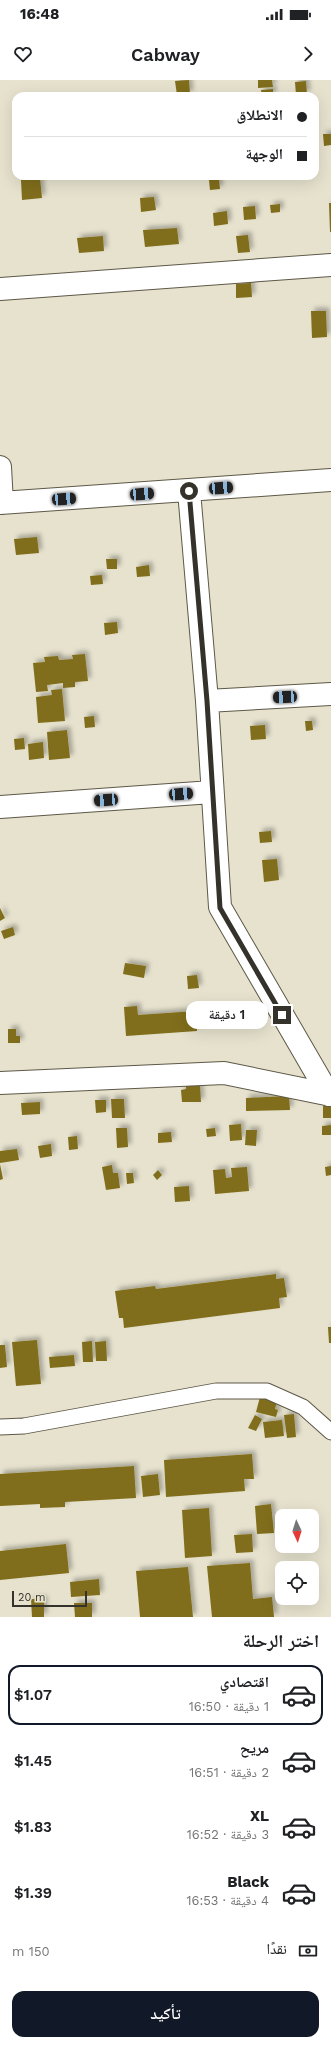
<!DOCTYPE html>
<html lang="ar">
<meta charset="utf-8">
<style>
:root{--surface:#fff;--page:#f2f2f2;--text:#202124;--muted:#757577;--line:#e0e0e0;--accent:#111827}
body{margin:0;font-family:"Work Sans","Noto Naskh Arabic",sans-serif;background:var(--page);color:var(--text);direction:rtl;height:100vh;display:flex;flex-direction:column;font-size:15px;white-space:nowrap}
*{box-sizing:border-box;margin:0}
p{font-size:13px;color:var(--muted)}
.icon{flex:none;width:22px;height:22px;fill:none;stroke:currentColor;stroke-width:2;stroke-linecap:round;stroke-linejoin:round}
.map{position:relative;height:1537px;overflow:hidden;direction:ltr}
.sheet{display:flex;flex-direction:column;background:var(--surface);flex:1}
.sheet>*{flex:none}
.banner{position:absolute;left:12px;top:12px;width:307px;height:88px;border-radius:12px;box-shadow:0 4px 16px #0002;direction:rtl;display:grid;align-content:center;height:88px;padding:0 12px;background:var(--surface)}
.needle{width:26px;rotate:176deg}
.fabs{position:absolute;left:275px;top:1429px;display:grid;gap:8px}
.fabs a{display:grid;place-items:center;width:44px;height:44px;border-radius:8px;background:var(--surface);box-shadow:0 4px 16px #0002;font-size:20px}
.scale{position:absolute;left:12px;bottom:10px;width:75px;box-sizing:border-box;padding-left:4px;border:2px solid #34322a;border-top:0;font-size:11px;line-height:14px;white-space:nowrap;color:#34322a;-webkit-text-stroke:3px #e6e2ce;paint-order:stroke}
.end{position:absolute;width:18px;height:18px;margin:-9px;border:5px solid #34322a;background:#fff;box-shadow:0 0 0 2px #fff}
.from{border-radius:50%}
.bubble{position:absolute;height:28px;border-radius:12px;background:var(--surface);box-shadow:0 4px 16px #0002;font-size:13px;font-weight:600;line-height:28px;text-align:center;direction:rtl}
.car{position:absolute;width:12px;height:24px;margin:-12px -6px;border-radius:5px;box-shadow:0 0 3px 1px #0007;background:linear-gradient(#222 24%,#8ab4d8 0 40%,#222 0 76%,#8ab4d8 0 86%,#222 0)}
.banner b{display:flex;align-items:center;gap:14px;height:38px;font-size:15px}
.banner b+b{border-top:1px solid var(--line)}
.banner i{width:10px;height:10px;background:var(--text)}
ul{padding:0;list-style:none}
li{display:flex;align-items:center;gap:12px;height:60px;margin:0 8px 6px;padding:0 4px;border:2px solid transparent;border-radius:12px}
li div{flex:1}
li b{display:block;font-size:15px}
li em{font-style:normal;font-weight:600}
li.active{border-color:var(--accent)}
li>.icon{width:36px;height:36px;stroke-width:1.5}
h2{padding:0 12px;font-size:18px;line-height:48px}
.pay{display:flex;align-items:center;gap:10px;height:44px;padding:0 12px;font-size:15px}
.pay p{margin-inline-start:auto}
.cta{display:flex;gap:8px;margin-top:auto;padding:8px 12px}
.cta a{flex:1;height:46px;border-radius:12px;background:var(--accent);color:#fff;font-size:16px;font-weight:600;line-height:46px;text-align:center}
.status{display:flex;justify-content:space-between;align-items:center;height:28px;padding:0 20px;background:var(--surface);direction:ltr}
.status svg{height:11px;fill:currentColor}
header{display:flex;justify-content:space-between;align-items:center;height:52px;padding:0 12px;background:var(--surface);font-size:18px;font-weight:600}
.map>svg:first-child{display:block}
.building{fill:#816e1a;filter:url(#shadow)}
.lines{fill:none;stroke-linecap:round;stroke-linejoin:round}
.service-casing{stroke:#5d5847;stroke-width:17}
.minor-casing{stroke:#5d5847;stroke-width:24}
.service{stroke:#fff;stroke-width:15}
.minor{stroke:#fff;stroke-width:22}
.route{stroke:#34322a;stroke-width:5}
</style>
<div class="status"><b>16:48</b><svg viewBox="0 0 49 12"><path d="M0 12V9h3v3zM5 12V6h3v6zM10 12V3h3v9zM15 12V0h3v12zM26 1h20v11H26zM47 4h2v5h-2z"/></svg></div>
<header><svg class="icon" aria-label="forward" viewBox="0 0 24 24"><path d="M9 5l7 7-7 7"/></svg>Cabway<svg class="icon" aria-label="heart" viewBox="0 0 24 24"><path d="M12 20l-8-8c-3-5 5-10 8-4 3-6 11-1 8 4z"/></svg></header>
<div class="map">
<svg width="331" height="1537" viewBox="0 0 331 1537">
<defs>
<filter id="shadow"><feDropShadow dx="3.5" dy="-3.5" stdDeviation="2" flood-color="#0004"/></filter>
</defs>
<rect width="100%" height="100%" fill="#e6e2ce"/>
<path class="building" d="M189 0 190 14 177 15 175 1Z
M258 0H272L273 7 258 8Z
M306 1 307 14 296 15 295 2Z
M273 9V16H262L261 10Z
M323 54H331V65L324 66Z
M40 98 42 118 22 120 21 100Z
M219 99 220 109 210 110 209 100Z
M154 117 156 130 141 132 140 118Z
M329 123H331V152H330Z
M280 124V132L271 133 270 125Z
M255 126 256 139 244 140 243 127Z
M227 131 228 144 214 146 213 133Z
M177 148 179 164 145 167 143 150Z
M248 155 250 172 238 173 236 156Z
M103 156 104 171 79 173 77 158Z
M251 203 252 217 236 218V204Z
M311 231H326L327 257 312 258Z
M37 457 39 473 16 475 14 459Z
M106 479H117V489H107Z
M149 485 150 496 137 497 136 487Z
M102 495 103 504 91 505 90 496Z
M117 542 118 553 105 555 104 543Z
M85 574 88 601 75 602V607L63 608V603L47 605 48 611 36 612 33 583 45 582 44 577 58 576 59 580 73 579 72 575Z
M62 609 65 641 38 643 36 617 52 615 51 610Z
M94 636 95 647 85 648 84 637Z
M305 641H312L313 650 306 651Z
M265 645 266 659 251 660 250 646Z
M67 650 70 678 49 680 47 652Z
M24 658 25 669 15 670 14 659Z
M43 662 44 678 29 680 28 664Z
M271 751 272 762 260 763 259 752Z
M277 779 279 800 264 802 262 780Z
M0 828 5 838 0 841Z
M13 847 15 855 4 859 1 851Z
M125 883 146 886 144 898 123 894Z
M197 895 199 908 188 909 187 896Z
M137 926 138 935 196 931 197 951 126 956 124 927Z
M8 949H16V956H20V963H8Z
M186 1005H200L201 1022H182L181 1010 186 1009Z
M289 1016 290 1030 246 1031V1018Z
M111 1019H124L125 1038H112Z
M95 1020H106V1032L96 1033Z
M40 1022V1034L22 1035 21 1023Z
M323 1026H331V1038H323Z
M241 1044 242 1060 230 1061 229 1045Z
M331 1045V1055H322V1046Z
M116 1048H127L128 1067 117 1068Z
M215 1048 216 1056 207 1057 206 1049Z
M246 1050H257L256 1066 245 1065Z
M171 1052 172 1062 158 1063V1053Z
M77 1056 78 1069 69 1070 68 1057Z
M51 1064 52 1076 40 1078 38 1066Z
M17 1069 19 1080 0 1083V1071Z
M0 1084 3 1099 0 1100Z
M112 1085 113 1093H118L120 1108 106 1110 102 1087Z
M331 1086V1095L326 1096 325 1087Z
M247 1087 249 1111 215 1114 213 1090 225 1089 226 1098 232 1097 231 1088Z
M158 1090 162 1095 157 1100 153 1095Z
M126 1093H133L134 1103 127 1104Z
M189 1106 190 1121 175 1122 174 1107Z
M276 1194V1199L284 1198 287 1217 279 1218 280 1228 124 1248 123 1238H119L115 1211 155 1206 156 1209Z
M328 1247H331V1263H329Z
M37 1260 41 1304 16 1306 12 1262Z
M92 1261 93 1282H83L82 1262Z
M106 1261 107 1281H96L95 1262Z
M0 1265H5L7 1287 0 1288Z
M74 1275 75 1286 50 1288 49 1277Z
M260 1317 277 1321 275 1329 278 1330 276 1337 256 1332Z
M294 1334 296 1357 287 1358 284 1335Z
M255 1335 262 1339 256 1351 248 1348Z
M282 1340 284 1356 265 1358 263 1342Z
M252 1374 254 1399H244L245 1411 166 1417 164 1380Z
M134 1386 136 1418 65 1422V1427L40 1428V1424L0 1426V1394Z
M158 1394 160 1415 143 1417 141 1396Z
M271 1424 274 1453 257 1454 255 1426Z
M209 1428 212 1476 185 1478 182 1430Z
M252 1454 253 1472 236 1473 234 1455Z
M66 1464 69 1493 0 1500V1471Z
M250 1483 253 1519 272 1517 274 1537H212L207 1486Z
M188 1487 193 1537H140L136 1491Z
M99 1499 100 1515 71 1517 70 1502Z
M31 1519H44V1537H32Z
M74 1523H92V1537H75Z"/>
<g class="lines">
<defs>
<path id="service" d="M0 1347 24 1346 216 1311H267L303 1327 331 1352"/>
<path id="minor" d="M0 209 331 185
M0 387 2 423
M189 411 207 621 220 827 329 1015
M0 423 331 400
M207 621 331 614
M0 727 212 712
M0 1003 224 993 331 1015"/>
</defs>
<use href="#service" class="service-casing"/>
<use href="#minor" class="minor-casing"/>
<use href="#service" class="service"/>
<use href="#minor" class="minor"/>
</g>
<g class="lines">
<path class="route" d="M189 411 207 621 220 828 282 935"/>
</g>
</svg>
<div class="fabs">
<a><svg class="needle" viewBox="-14 -14 28 28"><path d="M0-13l5 13h-10z" fill="#e53935"/><path d="M0 13l5-13h-10z" fill="#757577"/></svg></a>
<a><svg class="icon" aria-label="locate" viewBox="0 0 24 24"><circle cx="12" cy="12" r="6"/><path d="M12 2v4M12 18v4M2 12h4M18 12h4"/></svg></a>
</div>
<div class="scale">20 m</div>
<i class="end from" style="left:189px;top:411px"></i>
<i class="end" style="left:282px;top:935px"></i>
<div class="bubble" style="left:186px;top:921px;width:82px">1 دقيقة</div>
<i class="car" style="left:221px;top:408px;rotate:86deg"></i>
<i class="car" style="left:142px;top:414px;rotate:86deg"></i>
<i class="car" style="left:64px;top:419px;rotate:86deg"></i>
<i class="car" style="left:285px;top:617px;rotate:267deg"></i>
<i class="car" style="left:181px;top:714px;rotate:86deg"></i>
<i class="car" style="left:106px;top:720px;rotate:266deg"></i>
<div class="banner">
<b><i class="from"></i>الانطلاق</b>
<b><i></i>الوجهة</b>
</div>
</div>
<section class="sheet">
<h2>اختر الرحلة</h2>
<ul>
<li class="active"><svg class="icon" aria-label="car" viewBox="0 0 24 24"><path d="M5 17H2v-5l4-1 3-4h7l3 4 3 1v5h-3M9 17h6M6 11h13"/><circle cx="7" cy="17" r="2"/><circle cx="17" cy="17" r="2"/></svg><div><b>اقتصادي</b><p>1 دقيقة · 16:50</p></div><em>$1.07</em></li>
<li><svg class="icon" aria-label="car" viewBox="0 0 24 24"><path d="M5 17H2v-5l4-1 3-4h7l3 4 3 1v5h-3M9 17h6M6 11h13"/><circle cx="7" cy="17" r="2"/><circle cx="17" cy="17" r="2"/></svg><div><b>مريح</b><p>2 دقيقة · 16:51</p></div><em>$1.45</em></li>
<li><svg class="icon" aria-label="car" viewBox="0 0 24 24"><path d="M5 17H2v-5l4-1 3-4h7l3 4 3 1v5h-3M9 17h6M6 11h13"/><circle cx="7" cy="17" r="2"/><circle cx="17" cy="17" r="2"/></svg><div><b>XL</b><p>3 دقيقة · 16:52</p></div><em>$1.83</em></li>
<li><svg class="icon" aria-label="car" viewBox="0 0 24 24"><path d="M5 17H2v-5l4-1 3-4h7l3 4 3 1v5h-3M9 17h6M6 11h13"/><circle cx="7" cy="17" r="2"/><circle cx="17" cy="17" r="2"/></svg><div><b>Black</b><p>4 دقيقة · 16:53</p></div><em>$1.39</em></li>
</ul>
<div class="pay"><svg class="icon" aria-label="cash" viewBox="0 0 24 24"><path d="M3 7h18v10H3z"/><circle cx="12" cy="12" r="2"/></svg>نقدًا<p>150 m</p></div>
<div class="cta"><a>تأكيد</a></div>
</section>
